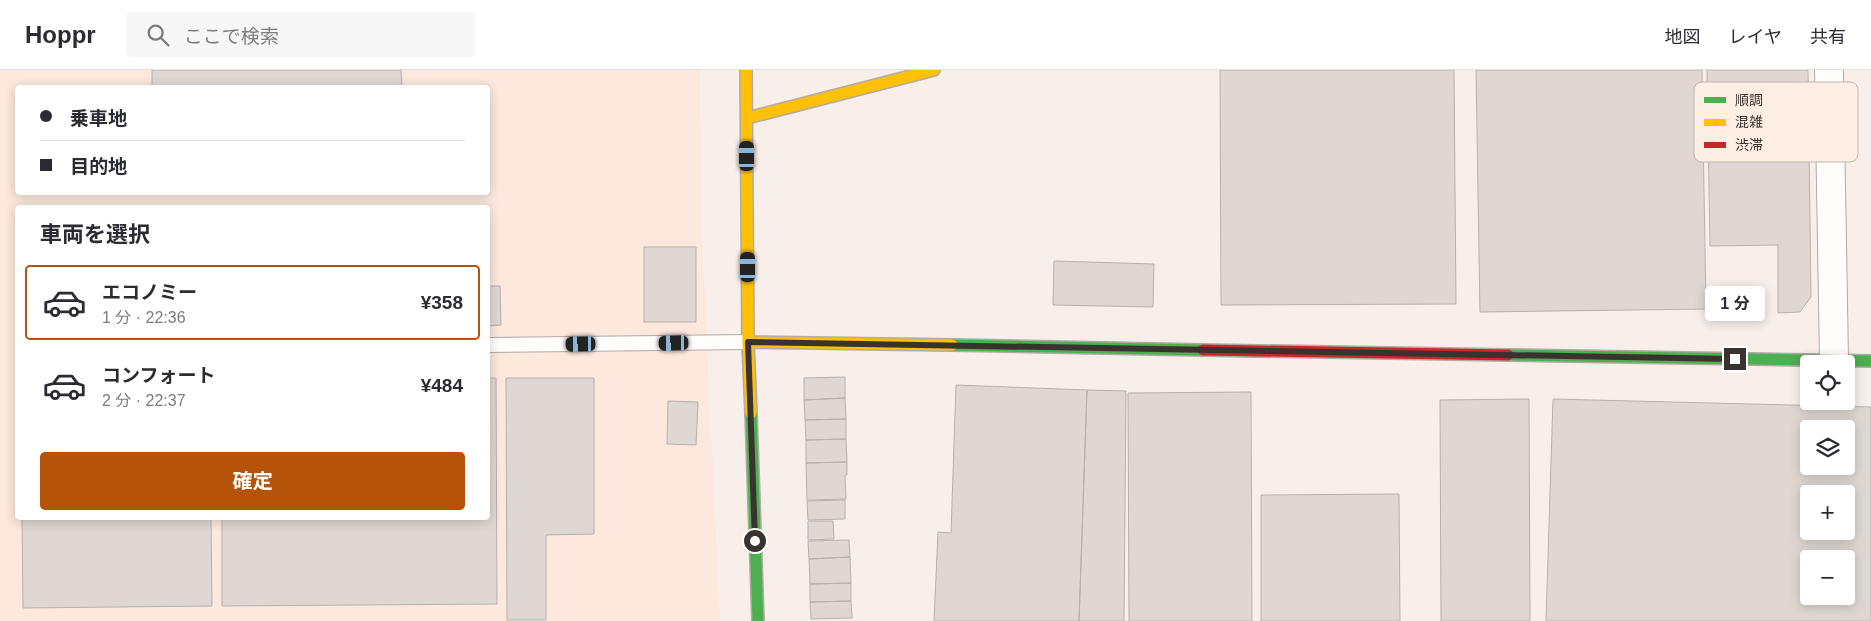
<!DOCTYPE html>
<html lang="ja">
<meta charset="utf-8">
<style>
:root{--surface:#fff;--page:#f7f7f7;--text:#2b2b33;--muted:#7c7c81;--line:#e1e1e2;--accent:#b45309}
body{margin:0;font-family:Helvetica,"Noto Sans JP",sans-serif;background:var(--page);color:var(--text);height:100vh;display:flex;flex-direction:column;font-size:19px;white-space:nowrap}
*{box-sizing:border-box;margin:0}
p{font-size:16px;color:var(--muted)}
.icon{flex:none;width:28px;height:28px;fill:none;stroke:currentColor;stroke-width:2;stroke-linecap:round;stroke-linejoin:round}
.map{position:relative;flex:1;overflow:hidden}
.panel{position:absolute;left:15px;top:135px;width:475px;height:315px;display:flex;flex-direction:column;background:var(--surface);border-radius:5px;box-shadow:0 2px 12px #0003}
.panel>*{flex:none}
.hud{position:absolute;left:15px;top:15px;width:475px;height:110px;border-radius:5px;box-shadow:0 2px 12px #0003;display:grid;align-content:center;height:110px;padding:0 25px;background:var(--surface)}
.tools{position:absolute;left:1800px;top:285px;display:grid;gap:10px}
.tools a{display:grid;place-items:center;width:55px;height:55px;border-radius:5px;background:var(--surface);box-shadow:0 2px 12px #0003;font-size:25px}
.end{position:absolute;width:22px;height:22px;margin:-11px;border:6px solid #3a322e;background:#fff;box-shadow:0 0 0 2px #fff}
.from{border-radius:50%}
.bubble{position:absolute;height:35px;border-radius:5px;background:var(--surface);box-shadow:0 2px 12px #0003;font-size:16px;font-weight:700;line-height:35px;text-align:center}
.car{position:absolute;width:15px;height:30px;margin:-15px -8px;border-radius:6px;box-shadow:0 0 4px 1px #0007;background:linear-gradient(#222 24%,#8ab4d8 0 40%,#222 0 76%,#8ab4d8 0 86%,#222 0)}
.hud b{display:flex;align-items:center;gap:18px;height:48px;font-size:19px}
.hud b+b{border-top:1px solid var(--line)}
.hud i{width:12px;height:12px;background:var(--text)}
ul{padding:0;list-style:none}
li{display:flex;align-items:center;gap:15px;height:75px;margin:0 10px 8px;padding:0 15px;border:2px solid transparent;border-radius:5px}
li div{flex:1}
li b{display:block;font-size:19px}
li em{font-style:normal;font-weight:700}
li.on{border-color:var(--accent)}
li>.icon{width:45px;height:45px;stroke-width:1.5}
h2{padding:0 25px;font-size:22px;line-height:60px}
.action{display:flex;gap:10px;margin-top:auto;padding:10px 25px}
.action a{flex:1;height:58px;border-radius:5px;background:var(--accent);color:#fff;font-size:20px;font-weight:700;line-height:58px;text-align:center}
header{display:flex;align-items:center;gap:30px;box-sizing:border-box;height:70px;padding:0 25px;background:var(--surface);border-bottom:1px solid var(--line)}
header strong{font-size:24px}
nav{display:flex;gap:28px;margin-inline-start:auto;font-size:18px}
.search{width:350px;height:45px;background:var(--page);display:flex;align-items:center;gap:12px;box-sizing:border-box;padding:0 18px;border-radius:5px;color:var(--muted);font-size:19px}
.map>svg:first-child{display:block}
.built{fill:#fce8dd;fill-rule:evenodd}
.building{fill:#ded7d2;stroke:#b8b0ac;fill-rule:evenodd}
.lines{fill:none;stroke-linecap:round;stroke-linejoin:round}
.lane-casing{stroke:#b1aaa5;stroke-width:16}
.street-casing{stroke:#b1aaa5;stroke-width:30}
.fast-casing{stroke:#b1aaa5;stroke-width:14}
.slow-casing{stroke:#b1aaa5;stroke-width:14}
.jam-casing{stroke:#b1aaa5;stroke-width:14}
.lane{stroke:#fefdfc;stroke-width:14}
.street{stroke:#fefdfc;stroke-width:28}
.fast{stroke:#4caf50;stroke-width:11}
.slow{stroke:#ffc107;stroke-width:11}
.jam{stroke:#c62828;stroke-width:11}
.route{stroke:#3a322e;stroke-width:6}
.key{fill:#feeee4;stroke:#c3b6ad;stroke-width:1}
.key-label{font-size:14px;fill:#3a322e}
</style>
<header>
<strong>Hoppr</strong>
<div class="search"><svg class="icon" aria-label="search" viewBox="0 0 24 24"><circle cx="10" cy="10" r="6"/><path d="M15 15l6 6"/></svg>ここで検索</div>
<nav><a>地図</a><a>レイヤ</a><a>共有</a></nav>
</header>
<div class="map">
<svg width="1871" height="551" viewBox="0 0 1871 551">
<rect width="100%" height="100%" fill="#f8efea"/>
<path class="built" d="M0 0H700L701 145 720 551H0ZM18 18H488V122H18ZM18 138H488V448H18Z"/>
<path class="building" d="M152 0H401L402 18H152Z
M1220 0H1454L1456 234 1221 235Z
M1476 0H1702L1706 239 1480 242Z
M1707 0H1808L1811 227 1800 242 1778 243V175L1710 176Z
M644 177H696V252H644Z
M1054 191 1154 194 1153 237 1053 235Z
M488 216H500L501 255 488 256Z
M845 307V328L804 330V308Z
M488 308H496L497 534 222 536V448H488Z
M506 308H594V464L546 465V550H507Z
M956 315 1087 320 1079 551H934L938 462 951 463Z
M1087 320 1126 321 1124 551H1079Z
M1251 322 1252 551H1129L1128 323Z
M845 328 846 349 805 350 804 330Z
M1529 329 1530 551H1441L1440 330Z
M1553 329 1871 337V551H1546ZM1809 359H1846V396H1809ZM1809 424H1846V461H1809ZM1809 489H1846V526H1809Z
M668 331 698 332 696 375 667 374Z
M846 349V369L806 370 805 350Z
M846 369 847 392 806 393V370Z
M847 392V405H845L846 429 807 430 806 393Z
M1399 424 1400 551H1261V425Z
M845 430V449L808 450 807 431Z
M22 448H211L212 536 23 538Z
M808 451H833L834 469 808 470Z
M849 470 850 487 809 489 808 471Z
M850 487 851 513 810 514 809 489Z
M851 513V531L810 532V514Z
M851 531 852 548 811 549 810 532Z"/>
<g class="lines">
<defs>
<path id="lane" d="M488 275 748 272"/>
<path id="street" d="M1829 0 1834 290"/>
<path id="fast" d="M952 275 1203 280
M1508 285 1871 291
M751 343 758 551"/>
<path id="slow" d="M746 0 748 272 751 343
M747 48 934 0
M748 272 952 275"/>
<path id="jam" d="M1203 280 1508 285"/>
</defs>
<use href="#lane" class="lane-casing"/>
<use href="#street" class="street-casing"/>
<use href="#fast" class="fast-casing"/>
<use href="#slow" class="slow-casing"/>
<use href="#jam" class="jam-casing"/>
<use href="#lane" class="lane"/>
<use href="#street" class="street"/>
<use href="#fast" class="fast"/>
<use href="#slow" class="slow"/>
<use href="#jam" class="jam"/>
</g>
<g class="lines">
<path class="route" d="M755 471 748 272 1735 289"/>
</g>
<rect x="1694" y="12" width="164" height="80" rx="8" class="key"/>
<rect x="1704" y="27" width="22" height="6" fill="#4caf50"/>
<rect x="1704" y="49" width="22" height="7" fill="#ffc107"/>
<rect x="1704" y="72" width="22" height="6" fill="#c62828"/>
<g class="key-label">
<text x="1735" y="35">順調</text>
<text x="1735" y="57">混雑</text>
<text x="1735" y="80">渋滞</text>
</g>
</svg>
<div class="tools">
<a><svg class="icon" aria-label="locate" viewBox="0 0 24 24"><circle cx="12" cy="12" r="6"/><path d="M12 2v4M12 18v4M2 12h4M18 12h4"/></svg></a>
<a><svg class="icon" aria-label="layers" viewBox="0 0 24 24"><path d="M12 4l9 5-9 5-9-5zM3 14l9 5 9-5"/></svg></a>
<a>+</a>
<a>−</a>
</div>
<i class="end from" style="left:755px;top:471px"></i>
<i class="end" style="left:1735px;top:289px"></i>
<div class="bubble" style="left:1705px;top:216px;width:60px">1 分</div>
<i class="car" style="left:747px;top:86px;rotate:0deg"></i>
<i class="car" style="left:748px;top:197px;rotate:0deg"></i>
<i class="car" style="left:674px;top:273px;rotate:269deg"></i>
<i class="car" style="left:581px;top:274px;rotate:269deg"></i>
<div class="hud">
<b><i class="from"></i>乗車地</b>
<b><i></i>目的地</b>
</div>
<section class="panel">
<h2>車両を選択</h2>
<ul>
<li class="on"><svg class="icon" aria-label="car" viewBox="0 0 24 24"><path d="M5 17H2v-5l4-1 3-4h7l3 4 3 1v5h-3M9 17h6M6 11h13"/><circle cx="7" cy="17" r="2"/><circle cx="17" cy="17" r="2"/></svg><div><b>エコノミー</b><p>1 分 · 22:36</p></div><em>¥358</em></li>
<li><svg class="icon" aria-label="car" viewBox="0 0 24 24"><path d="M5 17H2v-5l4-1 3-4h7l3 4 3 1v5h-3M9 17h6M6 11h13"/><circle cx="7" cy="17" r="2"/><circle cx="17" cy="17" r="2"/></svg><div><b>コンフォート</b><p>2 分 · 22:37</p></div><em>¥484</em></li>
</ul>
<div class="action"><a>確定</a></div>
</section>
</div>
